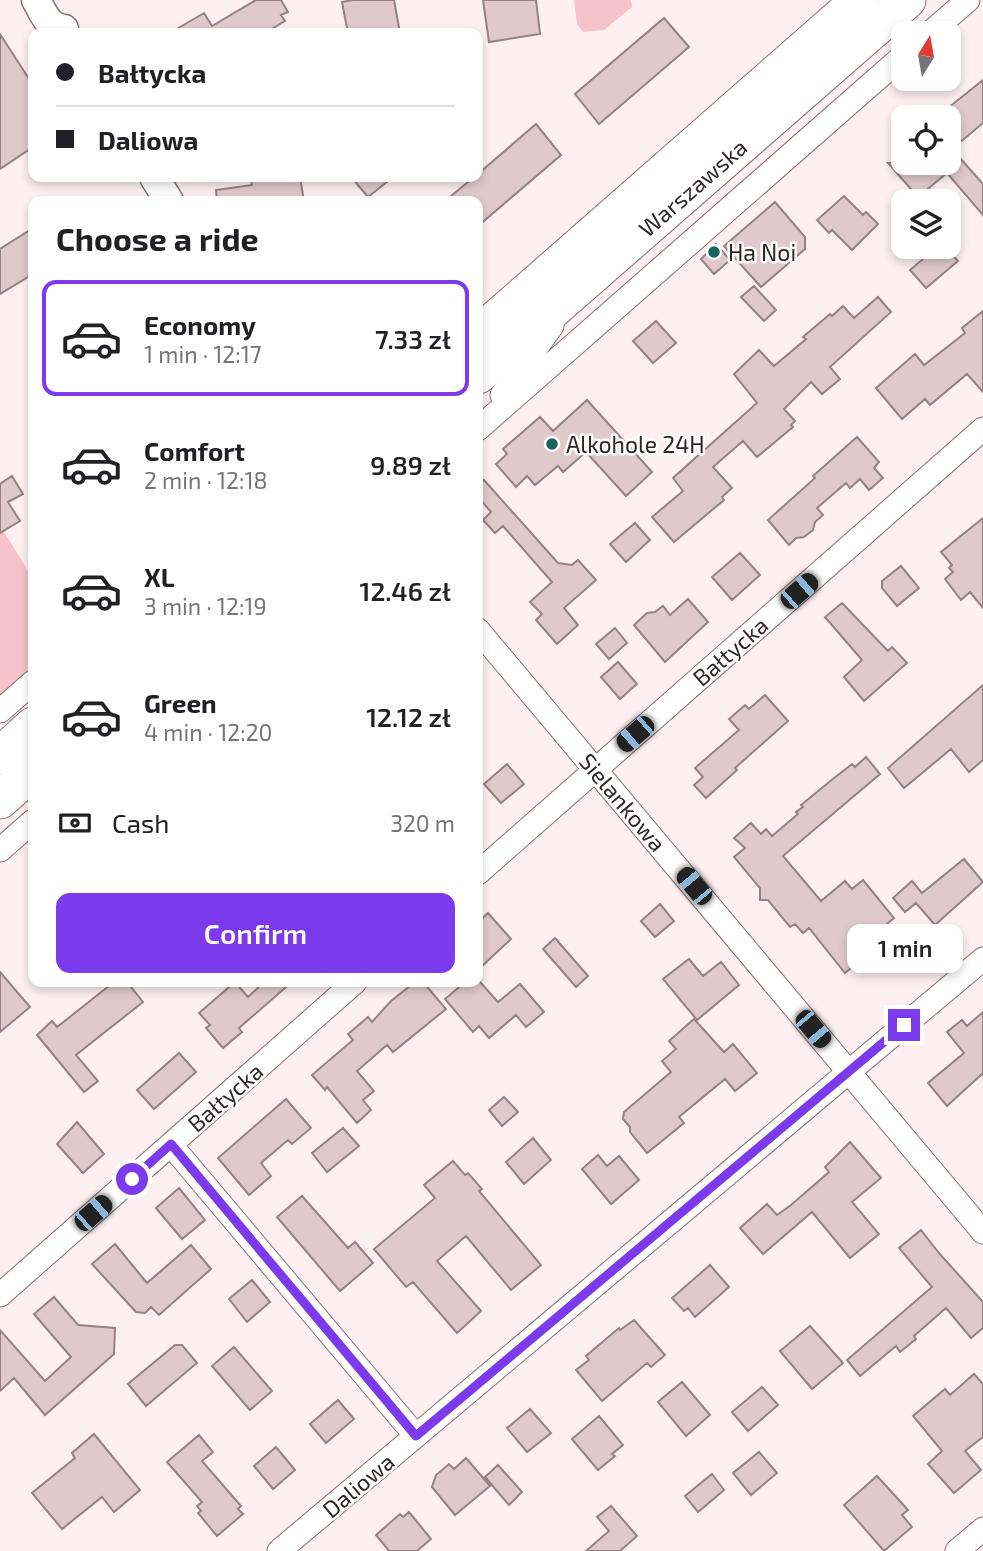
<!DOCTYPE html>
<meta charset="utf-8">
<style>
:root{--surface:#fff;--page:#f2f2f2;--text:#202124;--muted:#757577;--line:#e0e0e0;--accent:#7c3aed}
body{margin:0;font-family:"Exo 2",sans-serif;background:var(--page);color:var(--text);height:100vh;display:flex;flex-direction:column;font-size:26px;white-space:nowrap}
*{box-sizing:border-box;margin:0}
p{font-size:23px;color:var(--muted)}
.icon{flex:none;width:38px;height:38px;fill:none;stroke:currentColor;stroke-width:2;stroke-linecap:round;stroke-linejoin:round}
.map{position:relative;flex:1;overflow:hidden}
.panel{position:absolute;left:28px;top:196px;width:455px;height:791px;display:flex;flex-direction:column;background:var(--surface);border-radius:14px;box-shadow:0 4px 10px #0003}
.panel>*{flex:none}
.banner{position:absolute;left:28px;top:28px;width:455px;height:154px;border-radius:14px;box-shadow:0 4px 10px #0003;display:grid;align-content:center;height:154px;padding:0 28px;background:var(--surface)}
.needle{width:46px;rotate:11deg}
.buttons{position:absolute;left:891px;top:21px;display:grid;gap:14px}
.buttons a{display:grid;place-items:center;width:70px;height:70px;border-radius:14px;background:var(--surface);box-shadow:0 4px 10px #0003;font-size:35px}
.end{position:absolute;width:32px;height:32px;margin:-16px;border:9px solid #7c3aed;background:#fff;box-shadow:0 0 0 4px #fff}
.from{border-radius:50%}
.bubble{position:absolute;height:49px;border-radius:14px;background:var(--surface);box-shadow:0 4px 10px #0003;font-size:23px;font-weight:600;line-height:49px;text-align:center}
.car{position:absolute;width:21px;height:42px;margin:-21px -10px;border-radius:9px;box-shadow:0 0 5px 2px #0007;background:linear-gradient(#222 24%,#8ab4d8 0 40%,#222 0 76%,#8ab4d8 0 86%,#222 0)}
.banner b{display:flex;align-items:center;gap:24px;height:66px;font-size:26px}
.banner b+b{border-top:2px solid var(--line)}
.banner i{width:18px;height:18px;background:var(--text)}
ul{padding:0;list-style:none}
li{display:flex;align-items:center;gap:21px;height:116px;margin:0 14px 10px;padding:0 14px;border:4px solid transparent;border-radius:14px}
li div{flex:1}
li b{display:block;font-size:26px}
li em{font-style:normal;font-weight:600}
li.on{border-color:var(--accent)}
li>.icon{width:63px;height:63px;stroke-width:1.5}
h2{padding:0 28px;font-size:32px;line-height:84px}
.pay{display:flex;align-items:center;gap:18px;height:77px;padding:0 28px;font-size:26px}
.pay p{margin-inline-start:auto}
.button{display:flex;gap:14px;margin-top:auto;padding:14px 28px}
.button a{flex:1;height:80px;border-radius:14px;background:var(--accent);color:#fff;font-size:28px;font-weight:600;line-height:80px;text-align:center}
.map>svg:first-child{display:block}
.green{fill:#f5c3c9}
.building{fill:#e0c9cc;stroke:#968184;stroke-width:2}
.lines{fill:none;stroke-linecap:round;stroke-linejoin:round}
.minor-casing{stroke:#857173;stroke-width:25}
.tertiary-casing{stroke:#857173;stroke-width:31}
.primary-casing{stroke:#857173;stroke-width:39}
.minor{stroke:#fff;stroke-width:23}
.tertiary{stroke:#fff;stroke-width:28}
.primary{stroke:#fff;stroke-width:37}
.route{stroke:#7c3aed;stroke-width:9}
.poi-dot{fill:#176461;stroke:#fff;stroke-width:2.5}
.labels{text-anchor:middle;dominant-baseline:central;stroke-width:5;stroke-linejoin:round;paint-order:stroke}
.street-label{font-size:23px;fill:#2f2627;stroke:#fff}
.poi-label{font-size:23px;fill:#2f2627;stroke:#fff;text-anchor:start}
</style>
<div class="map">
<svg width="983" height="1551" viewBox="0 0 983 1551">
<rect width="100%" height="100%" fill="#fef0f2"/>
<path class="green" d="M574 0H631L632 7 604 30 583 32 577 24Z
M0 525 33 579V666L0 696Z"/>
<path class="building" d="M256 0H281L288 12 281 15 285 21 265 33H170L204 13 212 26Z
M353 0H394L400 33H348L342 2Z
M483 0H536L540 34 489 42Z
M664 18 689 47 599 124 575 94Z
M0 34 33 85V147L0 169Z
M983 80V123L952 149 983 184V215L947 173 918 197 888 163H948V108Z
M536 124 561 155 478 226V201H445L474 177H478V174Z
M251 177H300L304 201H217L216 190 252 185Z
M351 177H393L368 197Z
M844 196 863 215 866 212 878 224 852 250 832 230 829 233 817 220Z
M775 202 805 237V249L761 287 724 246Z
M33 228V274L0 294V249Z
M716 244 730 260 714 274 701 259Z
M937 247H945L958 261 926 288 910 270Z
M754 286 776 310 764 321 741 297Z
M878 297 891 312 830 367 840 379 822 394 811 382 784 409 795 421 791 425 793 427 757 457 743 441 713 467 732 488 722 497 724 500 674 542 652 517 683 491 673 478 757 403 734 374 759 350 774 366 806 339 803 337 830 314 832 316 843 306 854 318Z
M983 311V392L967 374 930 405 925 399 902 419 876 388 915 354 924 365 965 333 962 328Z
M656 321 676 343 653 363 633 341Z
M587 400 652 472 626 496 586 452 563 472 558 466 535 485 527 476 516 487 496 464 507 454 503 449 540 417 553 431Z
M857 437 879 462 874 468 883 478 869 490 860 479 850 488 846 483 817 508 823 515 815 522 813 530 804 537 796 538 789 545 768 520 815 478 813 476Z
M12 476 23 494 8 502 20 521 0 533V484Z
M484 480 558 563 572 565 578 560 596 580 564 608 578 625 557 644 536 620 542 614 530 602 552 582 503 526 495 533 483 520 491 512 478 497V485Z
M983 518V608L970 592 961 600 945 579 953 572 949 568 952 565 941 552Z
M635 523 650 540 626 562 610 544Z
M740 553 760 575 732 600 712 577Z
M901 566 919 588 897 606 882 588V581Z
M688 599 708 622 665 662 634 625 647 613 655 612 663 606 670 615Z
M842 603 888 651 892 647 907 663 864 701 844 677 862 660 825 617Z
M615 628 627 643 609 659 596 644Z
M618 662 637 684 620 699 601 677Z
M983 685V760L969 772 951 749 904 788 888 768Z
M765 695 788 721 735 768 737 770 706 798 694 785 703 777 695 768 739 730 729 719 745 705 749 709Z
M866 757 880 774 783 856 821 901 845 881 852 889 863 880 894 918 860 946 867 955 845 973 809 928 803 933 795 924 790 927 768 900H760V888L734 857 745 848 734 838 751 823 761 834 766 829 772 836 798 814 796 812 803 807 801 805 834 778 852 764 855 767Z
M507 764 524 784 501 803 484 784Z
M964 859 983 882 935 925 916 903 905 912 893 898 912 881 922 893Z
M660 904 674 921 655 937 641 921Z
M488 913 511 939 478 970V922Z
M555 938 588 976 576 987 543 949Z
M689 959 703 976 721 962 739 985 697 1020 663 979Z
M0 972 30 1007 0 1032Z
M114 982H127L143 1002 76 1055 98 1081 84 1092 37 1035 52 1021 57 1027Z
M235 982 248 997 264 982H292L239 1028 242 1032 223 1048 206 1028 210 1025 199 1013Z
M415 982H423L446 1009 393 1052 387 1045 357 1071 374 1091 363 1100 371 1110 357 1123 327 1087 325 1090 312 1075 353 1040 348 1034 368 1017 372 1022 391 1001Z
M465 982H480L498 1002 520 984 544 1012 526 1027 516 1015 489 1038 479 1026 473 1032 445 999Z
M983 1012V1076L982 1074 947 1106 928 1083 964 1053 947 1032 962 1020 967 1026Z
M694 1019 724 1052 733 1044 757 1073 735 1091 725 1079 679 1117 684 1123 647 1153 630 1132V1127L623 1119 624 1112 671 1072 662 1061 676 1049 669 1041Z
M179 1053 196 1072 154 1109 137 1090Z
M504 1097 518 1112 502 1126 489 1110Z
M286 1099 311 1128 292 1144 288 1140 261 1163 271 1176 249 1195 218 1158Z
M77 1122 104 1154 83 1173 57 1144Z
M343 1128 359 1146 327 1172 312 1153Z
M533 1138 551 1160 524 1184 506 1162Z
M850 1142 881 1178 852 1202 879 1234 850 1258 812 1212 763 1254 740 1228 767 1204 777 1215 791 1205 829 1172 825 1167Z
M598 1155 607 1166 619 1156 639 1180 611 1204 582 1169Z
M453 1161 465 1175 468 1173 482 1189 479 1191 541 1265 511 1290 466 1236 437 1261 481 1311 457 1333 413 1282 406 1287 374 1249 435 1198 424 1185Z
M179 1188 205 1220 182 1239 156 1208Z
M302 1196 348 1248 355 1242 373 1263 340 1291 277 1217Z
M921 1230 939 1253 983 1302V1328L971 1338 946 1308 914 1336 916 1339 900 1352 896 1346 860 1376 847 1360 932 1287 899 1248Z
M115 1244 147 1283 191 1245 211 1269 159 1315 151 1307 145 1313 136 1312 92 1264Z
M710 1265 729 1287 695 1317 688 1308 684 1311 672 1298Z
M252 1280 270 1302 247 1322 229 1299Z
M54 1297 78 1325 115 1328 114 1354 45 1415 14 1378 0 1391V1330L45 1381 71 1357 34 1314Z
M634 1320 665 1355 651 1367 647 1363 602 1401 576 1370 589 1360 586 1356 619 1328 620 1330Z
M810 1326 843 1363 812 1389 780 1351Z
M175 1345H182L197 1363 146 1406 128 1384Z
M234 1347 272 1391 250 1410 212 1366Z
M974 1374 983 1384V1437L965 1451 981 1470 954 1493 928 1464 942 1451 913 1416 945 1389 950 1395Z
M682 1382 710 1415 686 1436 658 1402Z
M762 1387 778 1405 748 1431 732 1412Z
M338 1400 354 1419 326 1443 310 1424Z
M530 1409 551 1433 527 1452 507 1428Z
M599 1416 623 1445 612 1454 615 1456 598 1470 572 1439Z
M94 1434 140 1490 114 1512 102 1497 62 1529 32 1493 75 1458 72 1453Z
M199 1435 213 1452 202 1461 241 1506 238 1509 243 1514 217 1536 198 1513 201 1511 197 1506 202 1502 167 1462Z
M276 1447 295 1470 273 1489 254 1466Z
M759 1452 777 1473 751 1495 733 1473Z
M466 1458 490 1486 455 1515 432 1487 436 1475 449 1464 454 1469Z
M498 1465 522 1492 509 1505 485 1477Z
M712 1474 724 1490 698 1512 685 1496Z
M877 1476 908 1510 902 1515 912 1527 884 1551 844 1505Z
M611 1506 637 1536 620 1551H586L609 1531 597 1517Z
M409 1512 431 1539 417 1551H389L376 1535 400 1514 403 1517Z"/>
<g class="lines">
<defs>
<path id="minor" d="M930 33 968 0
M502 395 552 326
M478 429 903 56
M478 630 983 1232
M0 711 33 682
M0 850 33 821
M478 873 983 429
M171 1145 416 1436
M0 1295 355 982
M279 1551 983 959
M957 1551 983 1529"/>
<path id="tertiary" d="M36 0C43 12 48 28 64 29
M154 177 169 201"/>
<g id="primary">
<path d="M478 335 860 0"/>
<path id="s1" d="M478 375 907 0"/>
<path d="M0 756 33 726"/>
<path d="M0 800 33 770"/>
</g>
</defs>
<use href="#minor" class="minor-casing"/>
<use href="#tertiary" class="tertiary-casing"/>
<use href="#primary" class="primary-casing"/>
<use href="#minor" class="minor"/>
<use href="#tertiary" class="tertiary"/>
<use href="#primary" class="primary"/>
</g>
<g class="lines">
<path class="route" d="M132 1179 171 1144 416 1436 904 1025"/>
</g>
<g class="poi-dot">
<circle cx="714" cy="252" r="7"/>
<circle cx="552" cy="444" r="7"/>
</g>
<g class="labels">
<g class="street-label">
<text stroke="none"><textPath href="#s1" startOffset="285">Warszawska</textPath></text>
<text transform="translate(730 651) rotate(-41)">Bałtycka</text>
<text transform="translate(623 802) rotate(50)">Sielankowa</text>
<text transform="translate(225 1097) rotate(-41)">Bałtycka</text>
<text transform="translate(358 1485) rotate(-40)">Daliowa</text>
</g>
<g class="poi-label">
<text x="728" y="252">Ha Noi</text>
<text x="566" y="444">Alkohole 24H</text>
</g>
</g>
</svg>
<div class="buttons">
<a><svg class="needle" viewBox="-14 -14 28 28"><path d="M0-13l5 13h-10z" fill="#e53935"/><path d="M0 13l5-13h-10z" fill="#757577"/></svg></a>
<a><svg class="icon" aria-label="locate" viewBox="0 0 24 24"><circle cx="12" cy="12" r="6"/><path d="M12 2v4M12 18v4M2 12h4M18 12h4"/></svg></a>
<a><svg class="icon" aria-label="layers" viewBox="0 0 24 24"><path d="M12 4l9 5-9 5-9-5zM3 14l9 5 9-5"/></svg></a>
</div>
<i class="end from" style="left:132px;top:1179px"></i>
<i class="end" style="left:904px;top:1025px"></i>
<div class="bubble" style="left:847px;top:924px;width:116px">1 min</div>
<i class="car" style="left:799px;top:591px;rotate:49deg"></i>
<i class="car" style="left:635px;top:734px;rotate:229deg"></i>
<i class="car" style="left:694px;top:886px;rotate:320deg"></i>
<i class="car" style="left:813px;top:1029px;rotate:140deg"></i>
<i class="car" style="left:93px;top:1213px;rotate:49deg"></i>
<div class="banner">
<b><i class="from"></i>Bałtycka</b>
<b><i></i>Daliowa</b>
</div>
<section class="panel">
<h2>Choose a ride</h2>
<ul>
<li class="on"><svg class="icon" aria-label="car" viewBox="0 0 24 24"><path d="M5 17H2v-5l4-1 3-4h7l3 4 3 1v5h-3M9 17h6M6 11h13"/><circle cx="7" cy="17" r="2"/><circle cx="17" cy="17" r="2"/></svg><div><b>Economy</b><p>1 min · 12:17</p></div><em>7.33 zł</em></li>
<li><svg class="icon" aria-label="car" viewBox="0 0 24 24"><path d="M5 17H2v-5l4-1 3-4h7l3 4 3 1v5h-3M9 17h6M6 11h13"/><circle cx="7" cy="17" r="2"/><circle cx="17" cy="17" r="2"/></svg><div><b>Comfort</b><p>2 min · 12:18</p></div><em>9.89 zł</em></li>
<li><svg class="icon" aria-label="car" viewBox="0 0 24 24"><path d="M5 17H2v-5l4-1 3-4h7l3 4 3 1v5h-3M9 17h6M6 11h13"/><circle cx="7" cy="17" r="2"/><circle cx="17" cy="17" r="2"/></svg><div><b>XL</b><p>3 min · 12:19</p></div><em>12.46 zł</em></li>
<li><svg class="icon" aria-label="car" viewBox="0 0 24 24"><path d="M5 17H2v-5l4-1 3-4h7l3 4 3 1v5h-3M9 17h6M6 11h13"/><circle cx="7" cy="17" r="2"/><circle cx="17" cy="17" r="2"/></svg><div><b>Green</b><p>4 min · 12:20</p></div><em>12.12 zł</em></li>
</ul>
<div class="pay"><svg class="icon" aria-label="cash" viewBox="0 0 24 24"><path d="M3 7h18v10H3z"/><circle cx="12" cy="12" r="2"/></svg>Cash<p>320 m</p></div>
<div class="button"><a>Confirm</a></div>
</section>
</div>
